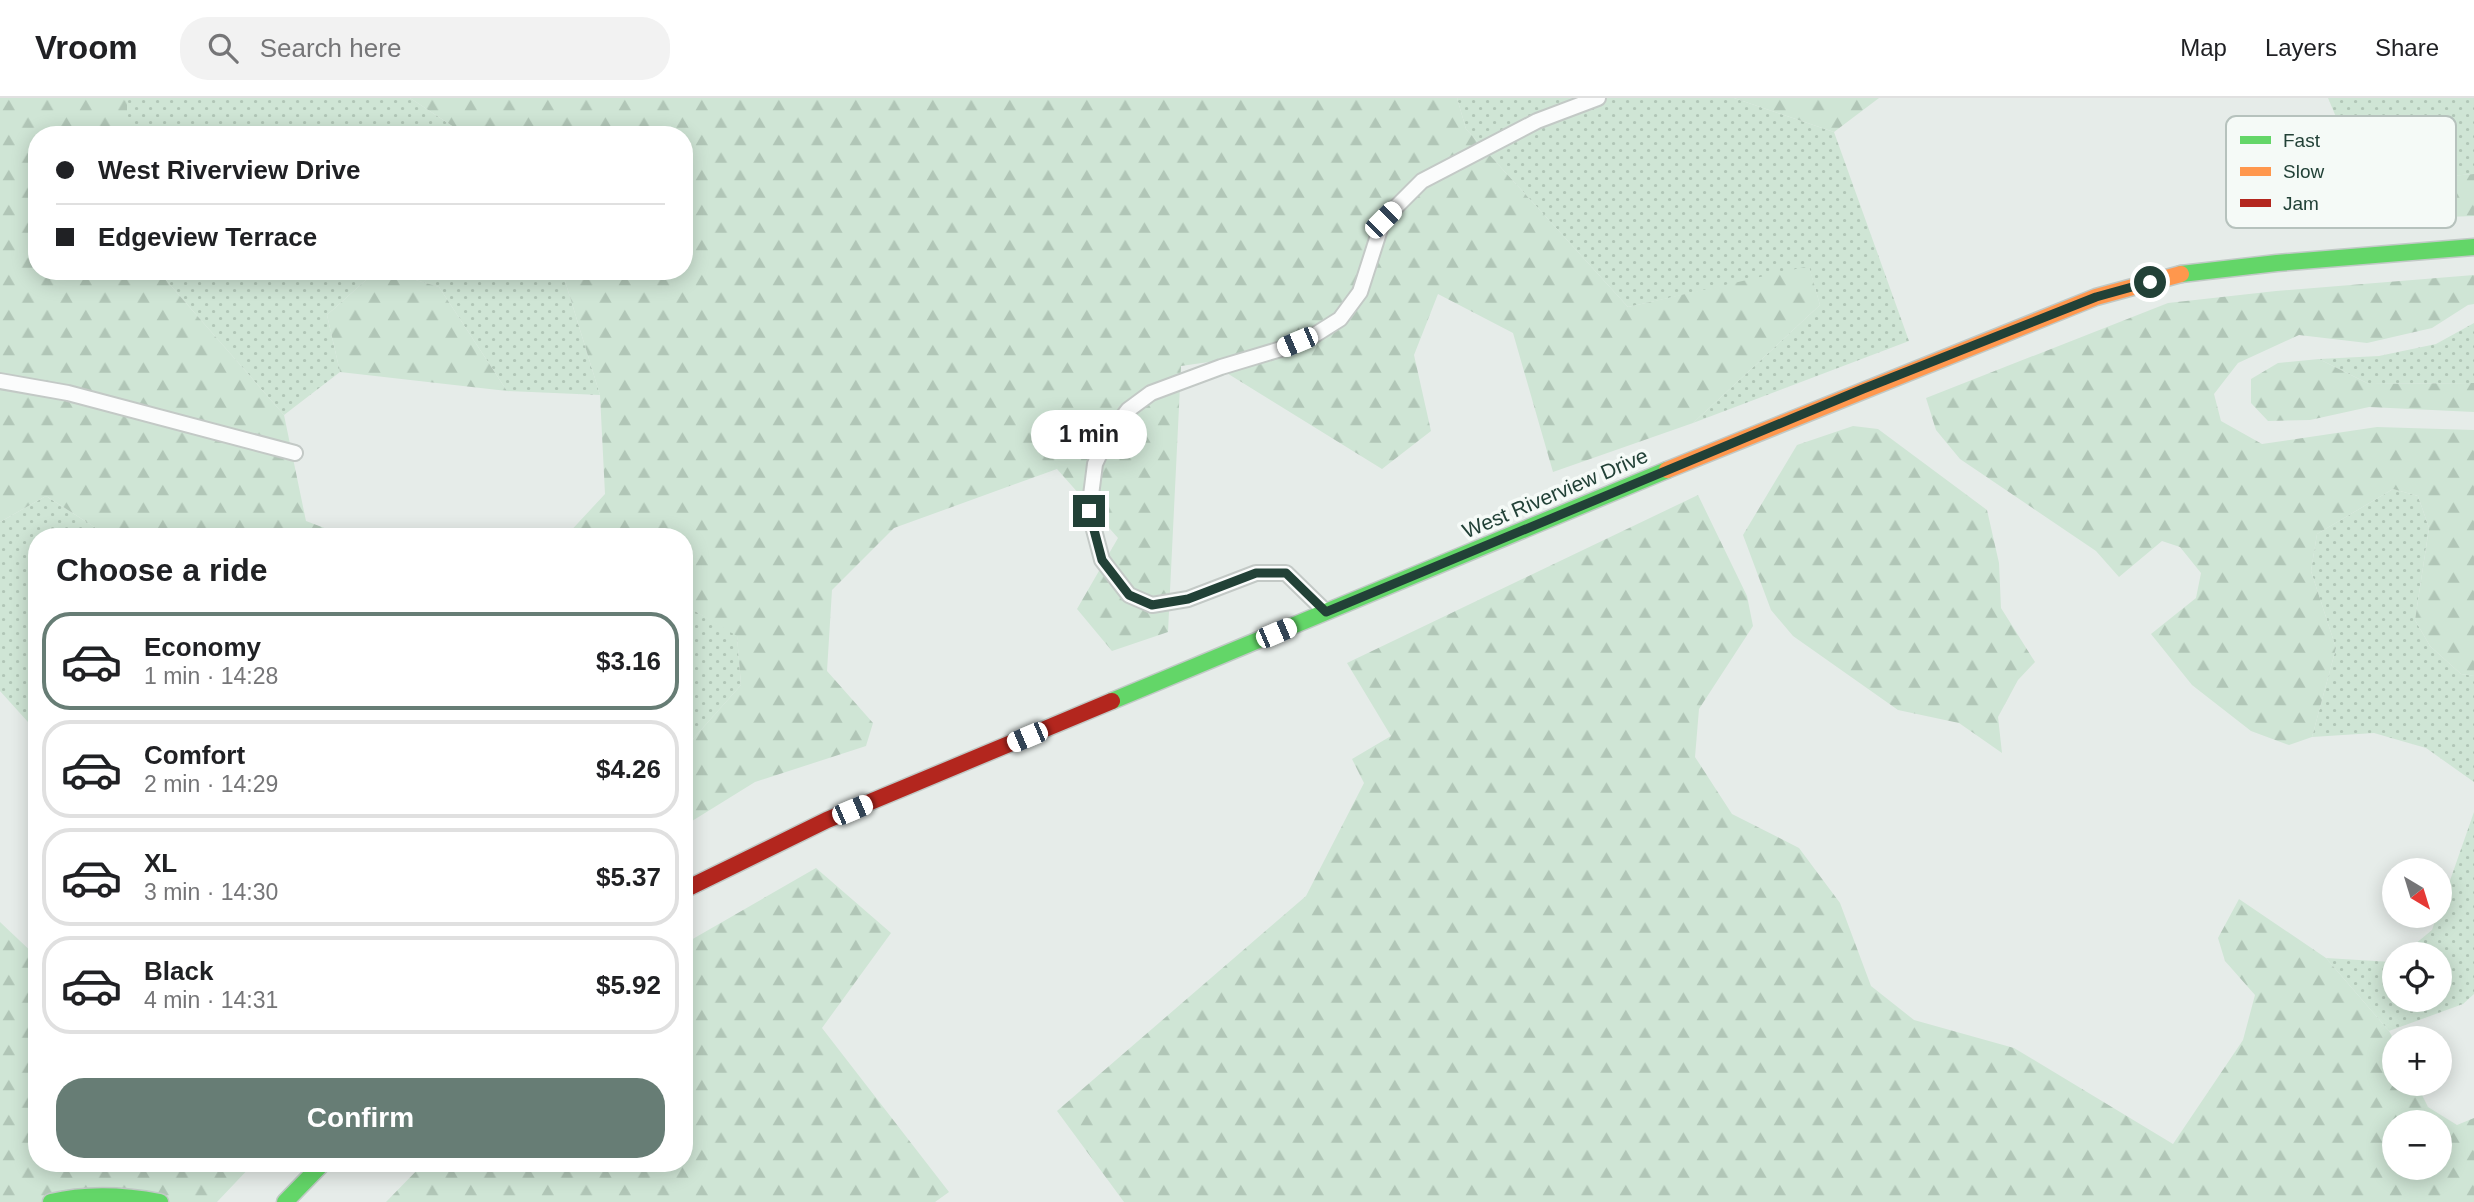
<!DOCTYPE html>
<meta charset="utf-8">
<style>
:root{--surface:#fff;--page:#f2f2f2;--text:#202124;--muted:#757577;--line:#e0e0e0;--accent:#677d75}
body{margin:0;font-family:Helvetica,sans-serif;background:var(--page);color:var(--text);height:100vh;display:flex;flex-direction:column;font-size:26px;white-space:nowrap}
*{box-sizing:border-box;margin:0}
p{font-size:23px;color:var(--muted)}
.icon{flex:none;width:38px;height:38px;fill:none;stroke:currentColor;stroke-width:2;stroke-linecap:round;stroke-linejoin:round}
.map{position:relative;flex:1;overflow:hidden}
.panel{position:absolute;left:28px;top:430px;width:665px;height:644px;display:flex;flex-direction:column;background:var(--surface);border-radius:28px;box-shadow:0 4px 18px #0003}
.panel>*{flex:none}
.hud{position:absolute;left:28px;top:28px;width:665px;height:154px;border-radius:28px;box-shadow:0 4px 18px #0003;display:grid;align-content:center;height:154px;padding:0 28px;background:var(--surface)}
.needle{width:46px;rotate:142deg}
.fabs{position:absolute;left:2382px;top:760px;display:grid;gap:14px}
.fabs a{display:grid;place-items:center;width:70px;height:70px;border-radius:50%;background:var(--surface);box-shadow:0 4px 18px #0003;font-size:35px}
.end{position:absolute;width:32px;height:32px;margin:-16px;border:9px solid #224137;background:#fff;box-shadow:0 0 0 4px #fff}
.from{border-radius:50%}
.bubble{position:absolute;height:49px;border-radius:24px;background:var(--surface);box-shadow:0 4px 18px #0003;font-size:23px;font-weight:700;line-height:49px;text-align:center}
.car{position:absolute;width:21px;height:42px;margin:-21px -10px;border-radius:9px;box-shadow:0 0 5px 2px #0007;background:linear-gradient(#fff 24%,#345 0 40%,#fff 0 76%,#345 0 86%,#fff 0)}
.hud b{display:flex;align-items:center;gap:24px;height:66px;font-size:26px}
.hud b+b{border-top:2px solid var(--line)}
.hud i{width:18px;height:18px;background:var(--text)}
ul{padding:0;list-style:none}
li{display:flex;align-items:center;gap:21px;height:98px;margin:0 14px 10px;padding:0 14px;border:4px solid var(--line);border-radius:28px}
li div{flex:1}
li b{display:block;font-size:26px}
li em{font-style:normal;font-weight:700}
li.selected{border-color:var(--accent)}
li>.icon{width:63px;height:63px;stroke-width:1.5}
h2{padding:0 28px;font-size:32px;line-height:84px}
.action{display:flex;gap:14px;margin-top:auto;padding:14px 28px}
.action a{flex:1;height:80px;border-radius:28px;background:var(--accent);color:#fff;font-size:28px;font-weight:700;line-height:80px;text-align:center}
header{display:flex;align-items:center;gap:42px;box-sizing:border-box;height:98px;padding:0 35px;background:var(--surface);border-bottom:2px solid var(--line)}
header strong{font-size:33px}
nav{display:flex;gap:38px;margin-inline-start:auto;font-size:24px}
.search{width:490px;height:63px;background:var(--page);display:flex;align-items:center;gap:18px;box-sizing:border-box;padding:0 24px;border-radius:28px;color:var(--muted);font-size:26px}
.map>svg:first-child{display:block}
.grass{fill:url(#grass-dots)}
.forest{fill:url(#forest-firs);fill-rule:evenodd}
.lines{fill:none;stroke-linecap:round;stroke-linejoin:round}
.lane-casing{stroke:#c3c9c6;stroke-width:18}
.fast-casing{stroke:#c1c9c6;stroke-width:19}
.slow-casing{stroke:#c1c9c6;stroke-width:19}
.jam-casing{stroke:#c1c9c6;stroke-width:19}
.lane{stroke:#fbfcfc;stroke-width:14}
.fast{stroke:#63d668;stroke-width:16}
.slow{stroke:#ff974d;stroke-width:16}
.jam{stroke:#b3261e;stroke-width:16}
.route{stroke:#224137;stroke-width:9}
.labels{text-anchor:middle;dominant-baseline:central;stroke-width:7;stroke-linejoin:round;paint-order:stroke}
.street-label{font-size:21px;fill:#224137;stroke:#f5faf7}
.key{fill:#f5faf7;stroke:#b6c2bd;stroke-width:2}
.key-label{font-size:19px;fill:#224137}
</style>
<header>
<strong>Vroom</strong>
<div class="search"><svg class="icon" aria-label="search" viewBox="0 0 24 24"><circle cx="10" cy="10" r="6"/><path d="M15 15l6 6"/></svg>Search here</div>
<nav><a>Map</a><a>Layers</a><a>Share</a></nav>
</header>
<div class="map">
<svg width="2474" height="1104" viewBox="0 0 2474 1104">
<defs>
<pattern id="grass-dots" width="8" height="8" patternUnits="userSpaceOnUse" patternTransform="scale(1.75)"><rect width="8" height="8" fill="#cfe5d5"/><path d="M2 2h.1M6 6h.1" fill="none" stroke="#b1c6b7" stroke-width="1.8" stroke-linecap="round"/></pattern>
<pattern id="forest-firs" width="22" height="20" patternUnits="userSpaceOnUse" patternTransform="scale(1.75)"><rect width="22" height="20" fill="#cfe5d5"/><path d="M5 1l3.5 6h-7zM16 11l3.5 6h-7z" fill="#b1c6b7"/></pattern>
</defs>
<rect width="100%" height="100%" fill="#e6ece9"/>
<path class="grass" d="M127 0H410L466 37H127Z
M1457 0H1734L1834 34 1909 243 1693 325 1820 207 1809 169 1628 209 1466 31Z
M2328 0H2474V76L2364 85Z
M158 173H376L327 217 340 274 284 317Z
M386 173H562L600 297 507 293 439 189Z
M2474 225V285L2369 286 2319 261 2379 258 2436 246Z
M2393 391 2418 398 2429 430 2415 522 2430 548 2461 576 2474 578V684L2426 650 2374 635 2312 639 2336 550 2311 473 2317 436Z
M46 398 110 439H37V634L0 593V424Z
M688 509 737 537 741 587 684 651V511Z
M2474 714V896L2463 906 2389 933 2326 860 2392 864 2394 863V901H2440V856H2403L2432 832 2437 817H2440V811Z"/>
<path class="forest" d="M0 0H127V37H37V173H158L284 317 306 423 348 439H110L46 398 0 424Z
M410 0H1457L1466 31 1628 209 1809 168 1820 207 1693 325 1553 374 1513 235 1438 196 1414 257 1431 333 1382 371 1209 264 1181 268 1168 534 1112 553 1077 511 1118 440 1057 371 894 430 832 492 827 573 873 625 866 648 755 684 684 728V651L741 587 737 538 688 509 684 511V439H565L605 396 600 297 562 173H684V37H466Z
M1734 0H1879L1834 34Z
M2474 76V118L2363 122 2364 85Z
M376 173H386L439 189 507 293 340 274 327 217Z
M2474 177V206L2468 207 2432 230 2367 245 2299 237 2238 265 2214 296 2221 323 2262 346 2377 329 2474 332V578L2461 576 2430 548 2415 522 2429 430 2418 398 2393 391 2317 436 2311 473 2336 550 2312 639 2289 647 2251 633 2192 587 2151 536 2196 500 2201 475 2180 449 2162 443 2119 479 2096 453 1960 361 1936 332 1926 300 2168 205 2276 193Z
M2319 261 2369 286 2474 285V314L2369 309 2310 322 2268 323 2251 305V281L2278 265Z
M1853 328 1878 331 1987 412 1999 465 2001 510 2035 564 2018 582 1998 619 2002 655 1959 625 1898 612 1793 538 1771 512 1743 437 1797 347Z
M1698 397 1747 498 1753 528 1699 611 1695 659 1732 716 1799 750 1840 805 1871 888 1914 922 2014 950 2173 1046 2243 942 2255 897 2225 863 2218 840 2239 801 2326 860 2389 933 2394 942V985H2416L2428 1009 2457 1027 2474 1020V1104H1124L1057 1013 1306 798 1364 685 1352 661 1391 638 1347 565ZM2394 1024H2440V1069H2394Z
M816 770 891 835 822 930 949 1094 935 1104H386L423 1066H684V846Z
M0 824 37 859V1066H253L217 1104H0Z"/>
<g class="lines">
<defs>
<path id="lane" d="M0 283 68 295 295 355
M1325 513 1286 475H1256L1188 501 1152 507 1129 497 1102 462 1089 413 1095 366 1108 338 1128 312 1151 295 1221 269 1281 251 1313 238 1340 221 1360 194 1383 122 1422 83 1537 23 1598 0"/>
<path id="fast" d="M2181 176 2277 165 2474 149
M1112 603 1667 372
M51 1104C88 1095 123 1097 160 1104
M285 1104 322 1066"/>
<path id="slow" d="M1667 372 2096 199 2181 176"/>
<path id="jam" d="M684 792 827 722 1112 603"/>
</defs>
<use href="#lane" class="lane-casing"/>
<use href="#fast" class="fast-casing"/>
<use href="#slow" class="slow-casing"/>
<use href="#jam" class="jam-casing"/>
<use href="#lane" class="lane"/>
<use href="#fast" class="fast"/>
<use href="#slow" class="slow"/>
<use href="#jam" class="jam"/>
</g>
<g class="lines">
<path class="route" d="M1089 413 1102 462 1129 497 1152 507 1188 501 1256 475H1286L1326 514 1863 291 2096 199 2150 184"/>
</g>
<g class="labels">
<g class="street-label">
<text transform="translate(1555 395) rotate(-23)">West Riverview Drive</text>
</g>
</g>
<rect x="2226" y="18" width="230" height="112" rx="10" class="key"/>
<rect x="2240" y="38" width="31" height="8" fill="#63d668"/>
<rect x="2240" y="69" width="31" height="9" fill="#ff974d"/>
<rect x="2240" y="101" width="31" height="8" fill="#b3261e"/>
<g class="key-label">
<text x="2283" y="49">Fast</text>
<text x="2283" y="80">Slow</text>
<text x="2283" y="112">Jam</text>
</g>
</svg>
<div class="fabs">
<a><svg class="needle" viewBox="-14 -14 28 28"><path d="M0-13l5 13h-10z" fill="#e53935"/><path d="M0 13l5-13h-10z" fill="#757577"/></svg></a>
<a><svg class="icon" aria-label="locate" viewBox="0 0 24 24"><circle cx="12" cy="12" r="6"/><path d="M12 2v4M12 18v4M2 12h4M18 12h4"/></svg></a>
<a>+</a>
<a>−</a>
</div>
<i class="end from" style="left:2150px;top:184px"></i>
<i class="end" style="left:1089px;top:413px"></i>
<div class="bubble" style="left:1031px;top:312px;width:116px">1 min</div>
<i class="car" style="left:1383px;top:122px;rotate:45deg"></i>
<i class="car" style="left:1297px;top:244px;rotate:247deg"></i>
<i class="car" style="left:1276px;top:535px;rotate:67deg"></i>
<i class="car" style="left:1027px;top:639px;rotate:247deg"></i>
<i class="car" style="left:852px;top:712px;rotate:67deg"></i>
<div class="hud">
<b><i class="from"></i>West Riverview Drive</b>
<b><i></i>Edgeview Terrace</b>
</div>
<section class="panel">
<h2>Choose a ride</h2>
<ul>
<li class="selected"><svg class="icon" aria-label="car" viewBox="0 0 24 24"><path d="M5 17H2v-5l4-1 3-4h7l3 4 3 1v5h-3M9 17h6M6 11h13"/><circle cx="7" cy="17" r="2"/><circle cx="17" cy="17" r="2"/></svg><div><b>Economy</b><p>1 min · 14:28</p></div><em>$3.16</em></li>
<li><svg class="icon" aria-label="car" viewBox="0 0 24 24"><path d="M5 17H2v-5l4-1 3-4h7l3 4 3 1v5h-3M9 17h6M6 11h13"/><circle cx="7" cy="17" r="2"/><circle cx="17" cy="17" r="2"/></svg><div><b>Comfort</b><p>2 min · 14:29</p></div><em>$4.26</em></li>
<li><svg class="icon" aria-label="car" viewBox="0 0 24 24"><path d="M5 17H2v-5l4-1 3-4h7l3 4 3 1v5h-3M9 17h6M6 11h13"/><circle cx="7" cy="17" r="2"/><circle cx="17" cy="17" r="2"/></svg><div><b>XL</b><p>3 min · 14:30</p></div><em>$5.37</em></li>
<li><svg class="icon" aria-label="car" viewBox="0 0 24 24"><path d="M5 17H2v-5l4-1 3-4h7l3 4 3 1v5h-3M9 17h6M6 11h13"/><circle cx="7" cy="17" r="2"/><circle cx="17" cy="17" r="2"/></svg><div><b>Black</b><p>4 min · 14:31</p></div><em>$5.92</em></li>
</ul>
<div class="action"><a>Confirm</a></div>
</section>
</div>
